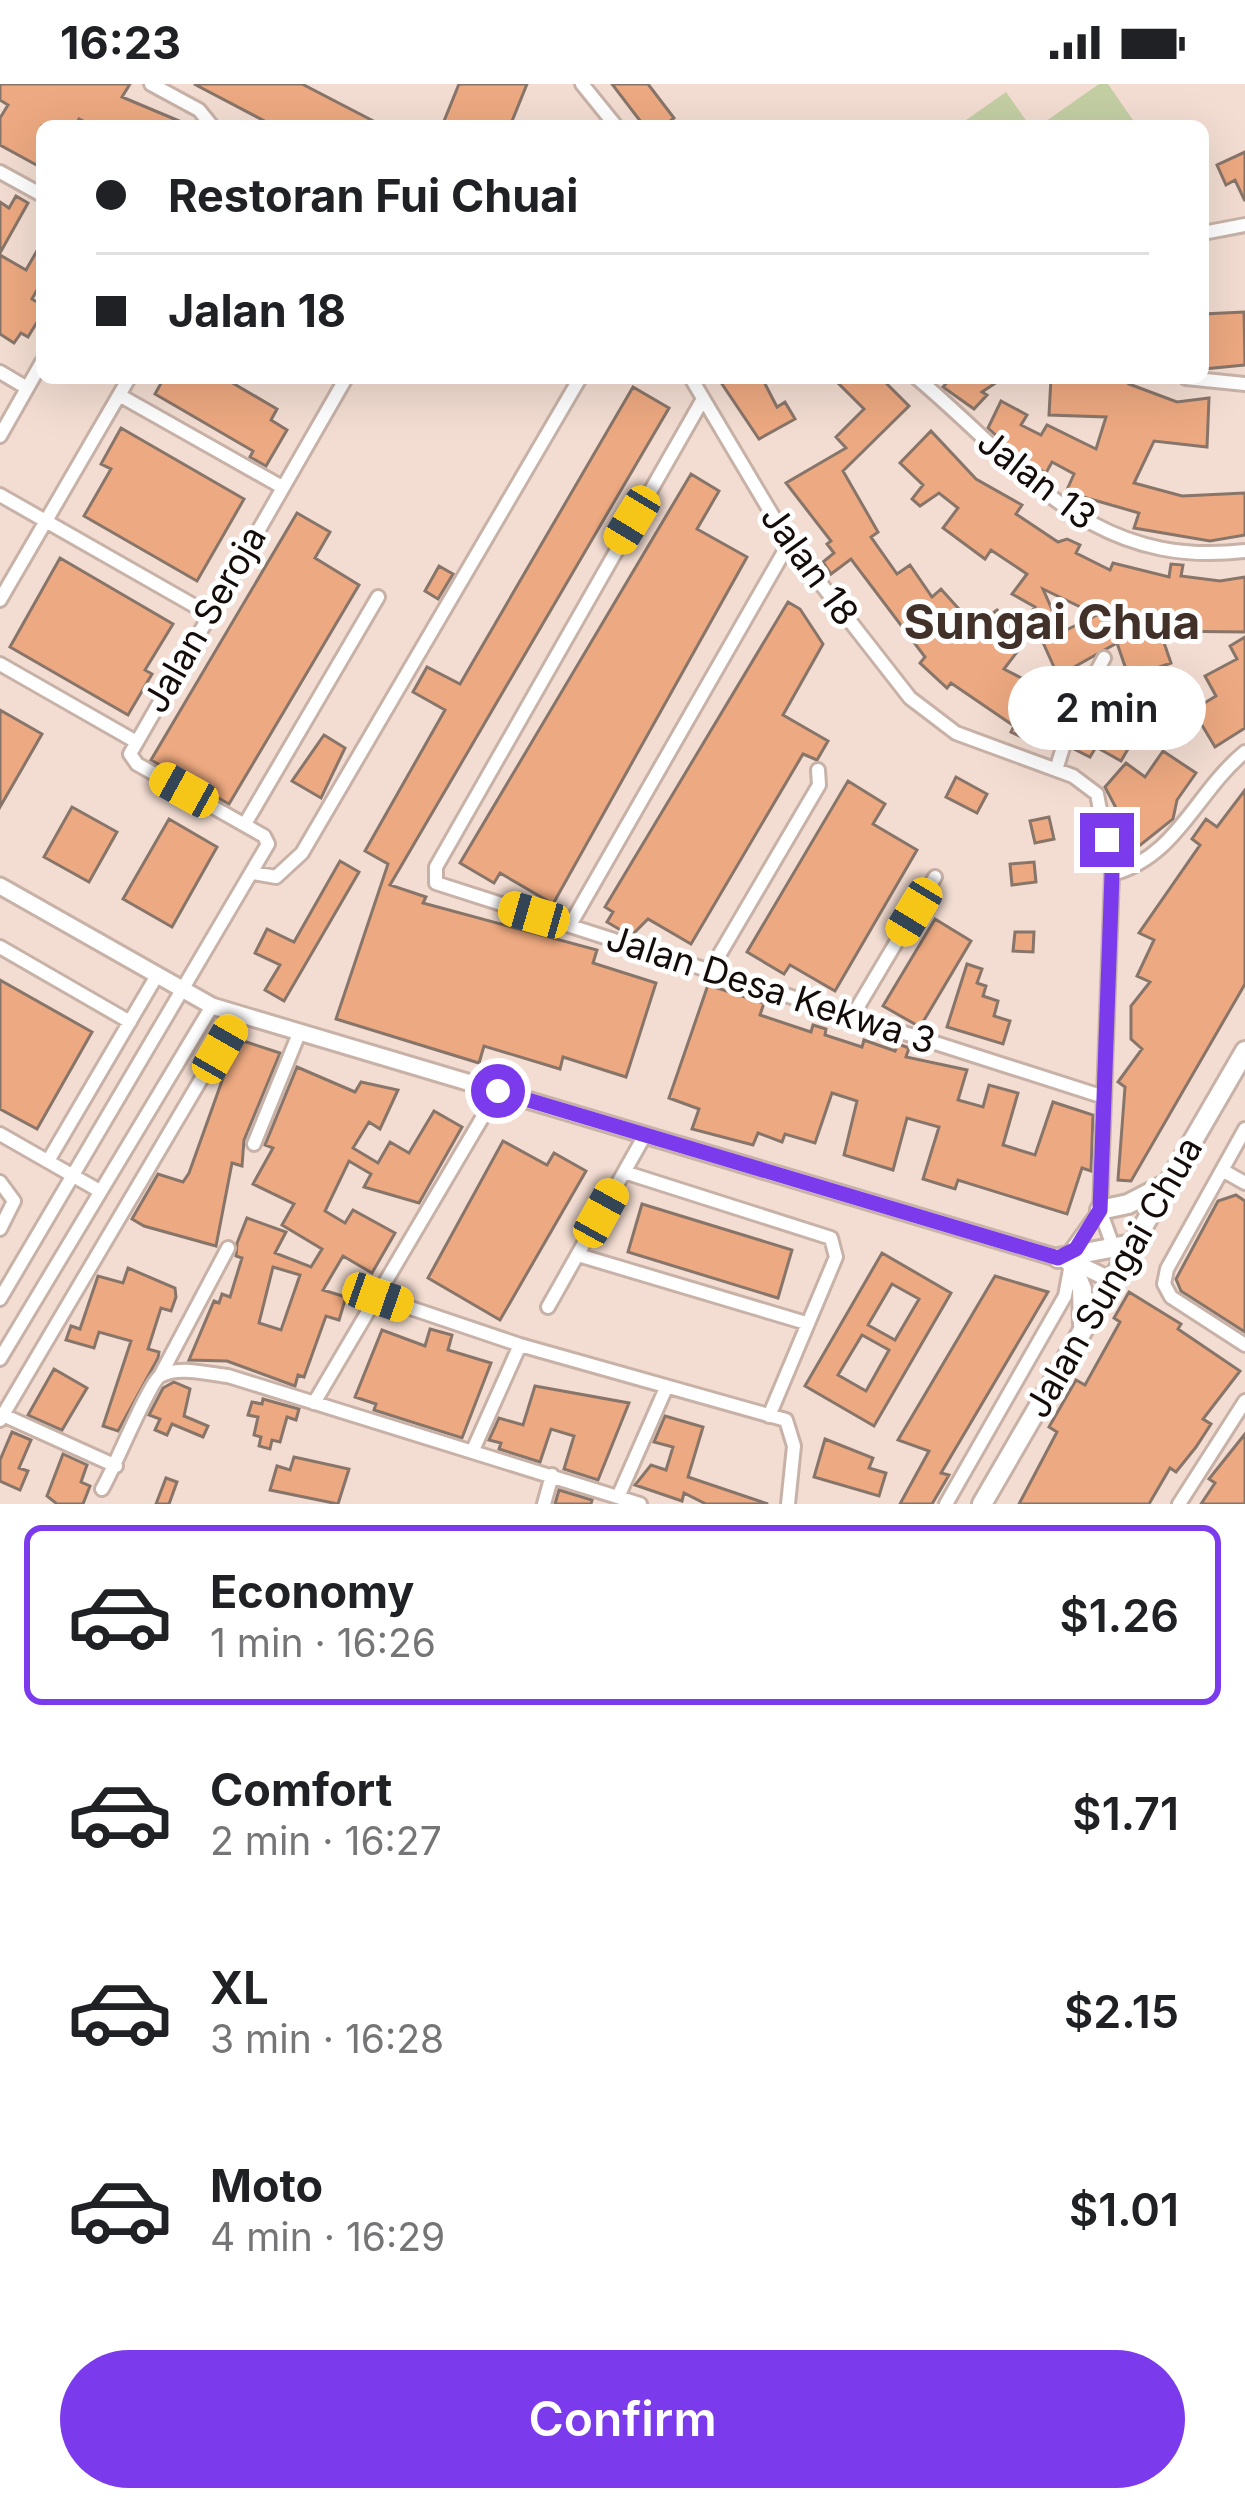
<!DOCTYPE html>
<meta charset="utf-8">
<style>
:root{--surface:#fff;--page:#f2f2f2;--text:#202124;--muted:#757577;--line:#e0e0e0;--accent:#7c3aed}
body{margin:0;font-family:Inter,sans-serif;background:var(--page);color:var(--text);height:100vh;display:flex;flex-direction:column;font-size:45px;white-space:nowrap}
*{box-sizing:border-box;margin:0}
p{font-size:39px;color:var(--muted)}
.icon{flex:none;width:66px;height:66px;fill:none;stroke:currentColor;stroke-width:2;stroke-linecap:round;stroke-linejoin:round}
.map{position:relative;height:1420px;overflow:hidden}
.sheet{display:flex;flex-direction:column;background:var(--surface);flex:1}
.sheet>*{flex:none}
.banner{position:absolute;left:36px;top:36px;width:1173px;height:264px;border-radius:18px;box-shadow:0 12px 48px #0002;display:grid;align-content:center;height:264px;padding:0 60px;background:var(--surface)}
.end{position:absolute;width:54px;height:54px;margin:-27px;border:15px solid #7c3aed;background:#fff;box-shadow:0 0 0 6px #fff}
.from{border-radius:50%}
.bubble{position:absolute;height:84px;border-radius:42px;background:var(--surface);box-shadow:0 12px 48px #0002;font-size:39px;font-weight:600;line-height:84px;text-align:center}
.car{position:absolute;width:36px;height:72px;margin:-36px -18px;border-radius:15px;box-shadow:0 0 9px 3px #0007;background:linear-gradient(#f5c518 24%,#345 0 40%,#f5c518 0 76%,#345 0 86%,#f5c518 0)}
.banner b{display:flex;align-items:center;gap:42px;height:114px;font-size:45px}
.banner b+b{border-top:3px solid var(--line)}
.banner i{width:30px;height:30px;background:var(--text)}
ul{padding:21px 0 0;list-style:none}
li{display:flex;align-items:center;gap:36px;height:180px;margin:0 24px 18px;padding:0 36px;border:6px solid transparent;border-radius:18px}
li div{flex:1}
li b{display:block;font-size:45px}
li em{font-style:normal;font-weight:600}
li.selected{border-color:var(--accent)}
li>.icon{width:108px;height:108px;stroke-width:1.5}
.primary-button{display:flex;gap:24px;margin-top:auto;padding:24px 60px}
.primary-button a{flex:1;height:138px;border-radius:72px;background:var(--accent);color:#fff;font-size:48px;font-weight:600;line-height:138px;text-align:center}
.status{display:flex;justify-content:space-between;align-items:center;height:84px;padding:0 60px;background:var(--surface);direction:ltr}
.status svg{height:33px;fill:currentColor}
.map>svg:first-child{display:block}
.green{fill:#c4cea3}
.building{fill:#eda981;stroke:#88756a;stroke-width:3;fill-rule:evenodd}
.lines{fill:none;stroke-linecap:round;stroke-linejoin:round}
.minor-casing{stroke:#c8b2a8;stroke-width:18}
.tertiary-casing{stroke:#c8b2a8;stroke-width:21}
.primary-casing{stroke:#c8b2a8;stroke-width:24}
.minor{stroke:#fff;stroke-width:12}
.tertiary{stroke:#fff;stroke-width:15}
.primary{stroke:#fff;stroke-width:18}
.route{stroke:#7c3aed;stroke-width:15}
.labels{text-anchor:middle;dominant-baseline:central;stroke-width:10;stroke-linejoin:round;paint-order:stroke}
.street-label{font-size:36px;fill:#130c09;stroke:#fff}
.district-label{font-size:48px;font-weight:bold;fill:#423129;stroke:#fff}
</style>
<div class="status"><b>16:23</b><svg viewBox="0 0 49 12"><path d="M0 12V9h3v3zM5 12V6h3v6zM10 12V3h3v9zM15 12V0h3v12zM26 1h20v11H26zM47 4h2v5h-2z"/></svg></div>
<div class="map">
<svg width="1245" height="1420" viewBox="0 0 1245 1420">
<rect width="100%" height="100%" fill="#f3ddd2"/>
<path class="green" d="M1099 0H1108L1137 42H1039Z
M1006 8 1030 42H960L959 41Z"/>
<path class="building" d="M0 0H130L122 13 191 42H93L79 35 75 42H42V84L0 61V34L8 21 0 16Z
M194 0H302L383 42H274Z
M459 0H527L510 42H442Z
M612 0H648L674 34 664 42H644Z
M1245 68V117L1235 96 1226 101 1217 81Z
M16 112 28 119 0 169V118L9 124Z
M42 158V197L32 215 42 221V230L28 253 21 249 14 259 0 250V171L26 186Z
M1244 228 1245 281 1203 285V230Z
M164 294H224L277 325 271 336 287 346 266 382 250 373 253 367 155 310Z
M718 294H762L777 323 785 318 795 335 759 355Z
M833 294H881L909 322 843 387 878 448 871 453 897 490 910 481 932 513 941 505 967 534 971 530 980 539 997 526 1018 545 1035 523 1012 510 1027 490 991 466 985 475 943 444 958 424 939 409 920 422 912 415 923 401 900 379 931 347 976 395 1022 421 1016 430 1058 458 1067 455 1080 461 1076 469 1110 486 1113 479 1169 493 1171 480 1183 481 1181 492 1220 497 1245 493V548L1160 547 1171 579 1129 594 1117 559 1058 592 1036 543 1004 585 1035 601 1041 588 1070 602 1040 662 1011 648 1014 642 951 599 947 604 920 579 925 573 851 475 831 490 823 478 834 469 827 460 831 457 786 399 846 364 836 353 864 325ZM1043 505 1097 531 1062 548Z
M951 294H1003L982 308 987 311 974 325 943 303Z
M1051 294H1131L1129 300 1177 318 1209 314 1207 363 1154 357 1134 399 1182 412 1245 409V451L1210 457 1134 444 1139 429 1066 408 1074 390 1052 378 1046 389 1027 379 988 344 1001 317 1027 331 1021 341 1041 351 1047 341 1096 365 1106 333 1049 331Z
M633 303 669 324 390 801 426 813 423 819 597 866 593 879 656 899 626 993 563 973 560 985 484 962 479 979 336 935 388 780 365 767 445 626 413 608 427 583 460 600Z
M121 344 244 415 197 497 84 432 111 385 101 380Z
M691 390 719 407 697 445 747 473 553 820 500 789 494 799 460 779Z
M297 429 330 448 315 474 359 501 229 720 151 676Z
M60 474 173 540 145 586 152 590 128 631 10 563Z
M439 482 453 490 438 515 425 507Z
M788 518 800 525 823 560 783 631 828 657 817 676 803 670 691 860 648 835 632 851 624 848 607 838 613 828 605 823Z
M1245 553V644L1215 663 1193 626 1216 612 1205 592 1237 575 1230 562Z
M1130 595 1155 608 1152 615 1162 620 1152 640 1145 636 1121 677 1096 663 1090 673 1074 665 1091 620 1108 622 1118 604 1136 613Z
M0 626 42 650 0 723Z
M324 651 345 664 321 714 292 697Z
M1163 667 1196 689 1177 716 1173 735 1124 774 1111 729 1116 724 1105 703 1126 679 1145 693Z
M956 693 987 710 977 729 946 713Z
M848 697 885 720 873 740 917 766 835 907 790 881 784 890 747 868Z
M1245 706V900L1131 1097 1118 1096 1125 1003 1118 998 1142 965 1131 955V922L1150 898 1137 892 1154 856 1139 849 1200 761 1192 755 1206 735 1217 743Z
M72 723 117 748 89 798 44 773Z
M1049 733 1054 755 1035 759 1030 737Z
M169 735 217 763 172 843 123 815Z
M340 777 359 788 284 917 265 906 280 881 255 869 267 845 294 858Z
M1034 778 1036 798 1012 801 1010 780Z
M935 835 971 857 920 943 883 922Z
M1015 848H1034L1033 868 1013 867Z
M967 880 982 885 977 899 986 902 983 912 998 917 994 932 1010 937 1003 960 947 943Z
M0 896 92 948 37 1045 0 1025Z
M708 901 764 919 760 931 811 948 813 941 826 945 825 951 862 963 864 956 895 967 898 960 909 964 906 973 967 986 958 1016 983 1023 989 1001 1018 1009 1003 1061 1035 1071 1053 1018 1093 1031 1091 1087 1082 1084 1067 1130 958 1096 955 1105 923 1095 939 1043 907 1034 893 1086 844 1071 857 1017 832 1009 815 1059 785 1050 782 1058 758 1049 753 1061 692 1045 699 1025 669 1014Z
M237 955 280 969 244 1056 242 1082 232 1079 216 1162 144 1142 132 1135 158 1090 183 1098 189 1089Z
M297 983 355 1008 361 998 398 1006 380 1045 369 1038 353 1064 378 1079 390 1058 409 1069 434 1027 462 1043 419 1119 364 1103 371 1090 349 1077 325 1127 345 1139 353 1126 395 1149 372 1189 343 1172 323 1206 346 1213 339 1236 326 1232 304 1293 298 1291 295 1302 227 1277 189 1276 214 1217 219 1219 222 1210 230 1213 242 1174 236 1172 237 1159 247 1134 286 1148 275 1169 311 1183 322 1165 282 1141 294 1120 253 1100 273 1064 265 1061ZM273 1183 300 1191 281 1246 259 1239Z
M503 1057 547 1081 554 1069 586 1087 500 1236 428 1194Z
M1236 1111 1245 1117V1248L1181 1207 1176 1195 1218 1117Z
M642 1120 792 1166 778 1214 628 1168Z
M882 1169 951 1209 874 1342 805 1302ZM892 1200 919 1215 895 1256 868 1241ZM862 1251 889 1266 866 1307 838 1291Z
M128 1184 175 1204 176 1213 171 1227 161 1224 148 1265 159 1268 158 1274 118 1347 103 1342 131 1257 99 1248 94 1264 66 1256 71 1242 80 1245 98 1192 123 1199Z
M995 1192 1048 1208 941 1389 949 1391 932 1420H900L929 1367 898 1356Z
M1129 1208 1181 1240 1178 1245 1240 1287 1203 1335 1211 1340 1196 1363 1176 1388 1170 1384 1149 1420H1019L1057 1348 1049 1343 1076 1296 1085 1301 1120 1238 1114 1234Z
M430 1245 452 1251 448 1266 491 1279 462 1354 374 1326 376 1320 355 1313 382 1246 425 1262Z
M54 1285 87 1304 62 1346 28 1331Z
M174 1298 190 1305 184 1332 208 1342 203 1353 172 1340 167 1351 155 1346 160 1335 149 1331 163 1304Z
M535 1302 629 1319 598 1396 564 1385 574 1352 551 1345 540 1378 499 1365 501 1359 489 1356 499 1334 523 1341Z
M263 1315 299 1325 296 1336 287 1333 280 1358 272 1356 270 1365 259 1362 261 1353 254 1351 258 1333 248 1331 252 1318 262 1320Z
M665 1332 703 1343 688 1393 768 1420H706L684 1409 682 1417 635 1401 651 1381 666 1386 673 1363 654 1358Z
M12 1348 31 1356 19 1384 28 1387 20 1406 0 1397V1376Z
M1245 1350V1420H1201L1215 1399 1209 1395Z
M825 1355 873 1374 869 1384 886 1389 879 1412 814 1393Z
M63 1370 87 1381 81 1398 90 1402 83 1420H57L47 1412Z
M294 1373 349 1385 338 1420 270 1406 277 1382 290 1386Z
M166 1394 177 1398 169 1420H156Z
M559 1406 592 1416 591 1420H555Z"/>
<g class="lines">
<defs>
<path id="minor" d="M151 0 199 26 212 42
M582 0 616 42
M0 88 42 111
M1203 149 1245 141
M0 288 27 304
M691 294 789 459 910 614 956 649 1073 692 1097 710 1112 790 1100 1126 1114 1165
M917 294C1024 384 1089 485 1245 467
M1186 294 1245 300
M119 311 282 403
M703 315 436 783V799L1104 1013
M0 352 42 278
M0 411 207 529
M0 516 129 294
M0 580 133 656
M1056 686 1073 631 1104 574
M245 740 378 513
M253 789 276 793 302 769 580 294
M1112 790C1177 773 1196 708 1245 668
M570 841 789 459
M0 863 130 938
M711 885 819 701 818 686
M853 931 935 793
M1245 1045 1167 1185 1164 1200 1171 1213 1245 1261
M0 1050 98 1106
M254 1060 300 947
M48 1077 156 893
M1222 1086 1245 1099
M624 1088 831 1154 836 1173 769 1332
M0 1098 14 1117 0 1145
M1070 1168 1100 1126
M578 1171 806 1239
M378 1213 520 1261 786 1336 794 1362 788 1420
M0 1215 268 760 264 752 137 680 130 670 346 294
M548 1223 645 1051
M0 1275 212 922
M160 1292 228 1164
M314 1319 498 1007
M3 1331 116 1382
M0 1336 239 931
M473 1366 520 1261
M102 1405C114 1385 149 1299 160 1292 178 1281 208 1290 228 1292L640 1420
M618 1413 666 1304
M544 1420 552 1391
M946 1420 1065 1212 1071 1180
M1179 1420 1245 1317"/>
<path id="tertiary" d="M0 802 212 922 1078 1180 1111 1196"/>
<path id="primary" d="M1100 1126 1128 1120 1161 1103
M1058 1174 1132 1160
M1071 1179 1082 1205 1083 1241
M982 1420 1245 967"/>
</defs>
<use href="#minor" class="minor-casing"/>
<use href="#tertiary" class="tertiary-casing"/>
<use href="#primary" class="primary-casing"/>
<use href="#minor" class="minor"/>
<use href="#tertiary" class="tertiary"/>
<use href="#primary" class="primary"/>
</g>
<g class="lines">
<path class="route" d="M498 1007 1058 1174 1076 1165 1100 1126 1112 790 1107 756"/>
</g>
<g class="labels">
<g class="street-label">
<text transform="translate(1037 395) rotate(38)">Jalan 13</text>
<text transform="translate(810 481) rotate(54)">Jalan 18</text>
<text transform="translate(204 535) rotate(-60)">Jalan Seroja</text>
<text transform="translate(771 905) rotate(18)">Jalan Desa Kekwa 3</text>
<text transform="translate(1113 1193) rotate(-60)">Jalan Sungai Chua</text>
</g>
<g class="district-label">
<text x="1052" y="537">Sungai Chua</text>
</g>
</g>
</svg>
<i class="end from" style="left:498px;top:1007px"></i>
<i class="end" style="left:1107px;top:756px"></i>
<div class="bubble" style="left:1008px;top:582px;width:198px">2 min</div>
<i class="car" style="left:632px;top:436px;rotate:211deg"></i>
<i class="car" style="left:184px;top:706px;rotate:299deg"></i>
<i class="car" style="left:914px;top:828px;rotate:211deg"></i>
<i class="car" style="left:534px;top:831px;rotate:286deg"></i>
<i class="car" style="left:220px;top:965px;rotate:30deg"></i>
<i class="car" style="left:601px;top:1129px;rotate:29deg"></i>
<i class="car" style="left:378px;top:1213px;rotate:109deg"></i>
<div class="banner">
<b><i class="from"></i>Restoran Fui Chuai</b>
<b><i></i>Jalan 18</b>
</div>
</div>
<section class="sheet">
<ul>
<li class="selected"><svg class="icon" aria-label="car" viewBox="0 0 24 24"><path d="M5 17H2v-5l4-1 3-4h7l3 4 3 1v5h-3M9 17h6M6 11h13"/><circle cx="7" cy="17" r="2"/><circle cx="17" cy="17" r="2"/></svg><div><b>Economy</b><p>1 min · 16:26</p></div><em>$1.26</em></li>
<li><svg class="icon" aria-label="car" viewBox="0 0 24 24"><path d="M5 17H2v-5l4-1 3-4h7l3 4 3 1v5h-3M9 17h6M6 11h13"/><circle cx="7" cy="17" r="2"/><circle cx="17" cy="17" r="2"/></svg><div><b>Comfort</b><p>2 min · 16:27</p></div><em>$1.71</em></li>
<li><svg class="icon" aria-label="car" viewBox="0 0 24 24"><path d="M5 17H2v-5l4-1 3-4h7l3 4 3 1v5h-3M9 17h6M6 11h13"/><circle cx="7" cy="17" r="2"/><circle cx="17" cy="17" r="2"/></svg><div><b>XL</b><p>3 min · 16:28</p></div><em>$2.15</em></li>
<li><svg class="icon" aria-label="car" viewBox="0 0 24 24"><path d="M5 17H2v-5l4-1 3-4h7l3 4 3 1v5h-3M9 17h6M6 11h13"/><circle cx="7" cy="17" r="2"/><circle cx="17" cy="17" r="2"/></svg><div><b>Moto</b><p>4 min · 16:29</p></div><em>$1.01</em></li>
</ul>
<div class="primary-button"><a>Confirm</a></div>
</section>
